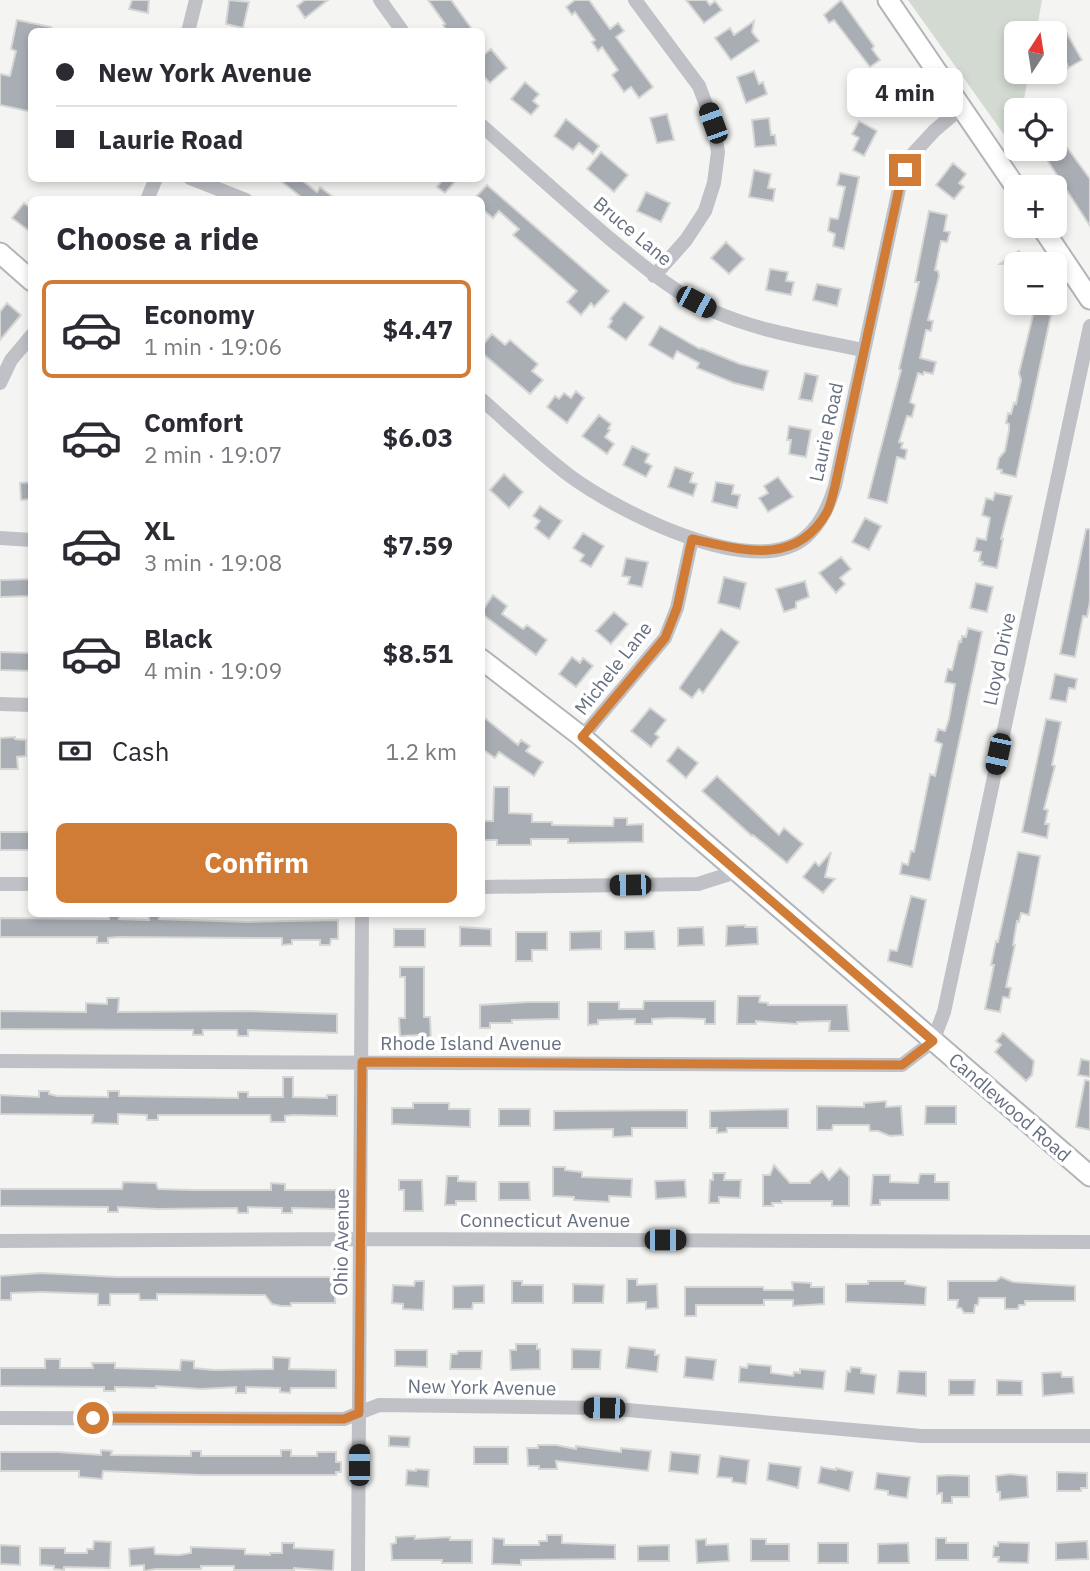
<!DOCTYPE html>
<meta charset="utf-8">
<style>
:root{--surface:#fff;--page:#f2f2f3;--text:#2b2b33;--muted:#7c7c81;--line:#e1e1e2;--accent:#d17c36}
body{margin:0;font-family:"IBM Plex Sans",sans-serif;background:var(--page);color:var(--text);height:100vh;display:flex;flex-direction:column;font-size:26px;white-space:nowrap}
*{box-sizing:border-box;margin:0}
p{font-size:23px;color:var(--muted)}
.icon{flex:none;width:38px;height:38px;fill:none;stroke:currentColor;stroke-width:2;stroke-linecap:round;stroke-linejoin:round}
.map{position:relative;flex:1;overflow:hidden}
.sheet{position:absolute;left:28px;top:196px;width:457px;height:721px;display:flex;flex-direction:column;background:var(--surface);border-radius:10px;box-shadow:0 4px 10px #0003}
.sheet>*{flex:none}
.top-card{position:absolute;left:28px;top:28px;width:457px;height:154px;border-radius:10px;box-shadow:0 4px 10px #0003;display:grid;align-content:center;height:154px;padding:0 28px;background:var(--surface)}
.needle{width:46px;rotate:12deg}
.fabs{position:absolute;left:1004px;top:21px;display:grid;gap:14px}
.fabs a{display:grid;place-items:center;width:63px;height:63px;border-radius:10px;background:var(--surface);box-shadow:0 4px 10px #0003;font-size:35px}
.end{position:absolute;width:32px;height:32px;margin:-16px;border:9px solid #d17c36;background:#fff;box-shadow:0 0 0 4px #fff}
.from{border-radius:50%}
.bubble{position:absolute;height:49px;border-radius:10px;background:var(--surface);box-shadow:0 4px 10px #0003;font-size:23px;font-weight:800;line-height:49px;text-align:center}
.car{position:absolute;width:21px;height:42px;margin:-21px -10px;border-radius:9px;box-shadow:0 0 5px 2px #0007;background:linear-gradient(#222 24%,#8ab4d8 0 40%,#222 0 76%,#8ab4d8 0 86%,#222 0)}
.top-card b{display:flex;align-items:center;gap:24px;height:66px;font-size:26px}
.top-card b+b{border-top:2px solid var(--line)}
.top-card i{width:18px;height:18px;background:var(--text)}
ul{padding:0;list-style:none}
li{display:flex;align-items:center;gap:21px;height:98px;margin:0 14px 10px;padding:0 14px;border:4px solid transparent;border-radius:10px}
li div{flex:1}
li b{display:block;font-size:26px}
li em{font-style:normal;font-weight:800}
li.selected{border-color:var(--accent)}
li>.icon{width:63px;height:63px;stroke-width:1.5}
h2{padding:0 28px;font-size:32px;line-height:84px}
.pay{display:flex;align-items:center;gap:18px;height:77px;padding:0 28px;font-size:26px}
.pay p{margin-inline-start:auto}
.button{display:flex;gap:14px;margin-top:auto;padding:14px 28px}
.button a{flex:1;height:80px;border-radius:10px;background:var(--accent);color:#fff;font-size:28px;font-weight:800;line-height:80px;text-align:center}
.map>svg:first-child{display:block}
.green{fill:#d3dad2}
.building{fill:#a9adb4;stroke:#d6d7d5;stroke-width:2}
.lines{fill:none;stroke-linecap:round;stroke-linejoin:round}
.secondary-casing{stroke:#b2b5ba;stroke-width:23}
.street{stroke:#bfc1c6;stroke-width:14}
.secondary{stroke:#fff;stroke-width:19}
.route{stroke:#d17c36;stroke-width:9}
.labels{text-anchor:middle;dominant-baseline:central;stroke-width:7;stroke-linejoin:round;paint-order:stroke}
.street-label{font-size:19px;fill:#677080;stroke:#fff}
</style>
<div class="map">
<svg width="1090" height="1571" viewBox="0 0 1090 1571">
<rect width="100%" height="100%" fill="#f4f5f2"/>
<path class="green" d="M908 0H1042L1036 33H1017V72H1029L1022 110H1017L1015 150Z"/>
<path class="building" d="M132 0H149L148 13 129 9Z
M229 0 249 2 243 28 226 24Z
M305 0H328L305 18 297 6Z
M428 0H451L474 32H447L443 25 445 24Z
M575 0H589L610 29 618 23 624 31 616 37 653 87 639 98 631 87 624 92 612 75 618 70 602 47 598 51 592 42 595 40 575 12 572 15 566 7Z
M686 0H706L710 5 715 1 722 10 704 23Z
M841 0 874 46 872 49 880 60 870 67 834 20 829 23 824 15Z
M17 20 51 27V32H32V112L0 105V74L10 76 16 51 11 49Z
M754 21 752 32 759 41 731 60 715 38 730 28 734 35Z
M1066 32 1082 60 1068 68 1067 64 1059 68 1055 61V38Z
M491 49 507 68 490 83 481 74V57Z
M754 71 759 84 763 82 767 94 746 103 737 77Z
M895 78 909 99 894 109 887 99 882 102 876 93Z
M525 82 539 94 533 101 539 106 531 115 511 99Z
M667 114 674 140 657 143 650 118Z
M769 118 771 135H775L776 145 755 147 752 120Z
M566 119 599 146 593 154 579 143 573 150 554 136Z
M859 121 877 131 864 156 853 150 859 138 852 134Z
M1055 131 1090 179V226L1040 149H1055Z
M601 152 628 175 614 192 587 169Z
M953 163 966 174 959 183 964 187 954 199 936 185Z
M754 170 771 174 768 188 775 189 773 201 749 197Z
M840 173 859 177 844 249 833 246 835 234 828 231 830 218 838 219 845 187 837 185Z
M277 178H299L317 192 320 187 337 200H305Z
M444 178H458L445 193 437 187Z
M487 185 609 291 594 307 591 303 581 315 567 302 577 291 513 235 519 229 499 211 493 218 481 208V200H473Z
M646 192 670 203 661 222 637 211Z
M24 203 32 209V233L12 218Z
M929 211 947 215 944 231 950 232 947 242 941 241 935 270 938 271 939 276 928 320 933 321 931 331 926 330 920 358 936 362 933 374 924 372 923 375 918 373 910 402 915 405 912 417 907 416 899 442 903 443 901 448 907 450 905 459 897 457 887 503 868 498 901 370 899 369 919 282H915Z
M726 242 744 259 729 274 711 258Z
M1019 251 1027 264H1017V279L1006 264H1000Z
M770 269 788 272 786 281 794 282 791 295 766 290Z
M817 284 841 289 837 306 813 300Z
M624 302 644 317 626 340 608 327 612 321 610 319Z
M7 303 21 315 0 340V312Z
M1034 311 1051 315 1016 477 1001 473 1002 470 997 469 999 458 1005 451 1009 430V424L1006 423 1008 413 1011 414 1014 403 1016 404 1021 380 1019 373Z
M660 326 700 349 701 348 740 364 768 371 763 390 734 383 697 368 699 363 677 351 673 359 649 345Z
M492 334 505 345 510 340 538 364 532 371 543 380 530 394 481 352V347Z
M805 373 818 376 812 401 799 399Z
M576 391 584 398 567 423 547 407 555 396 559 399 564 393 571 398Z
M599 415 611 424 608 429 610 430 605 437 614 444 607 454 582 436Z
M789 426 811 430 806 457 789 454 791 440H787Z
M632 446 649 454 645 462 652 466 646 477 623 465Z
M675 467 693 473 690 482 697 484 693 496 668 487Z
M504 474 523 492 509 508 490 490Z
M778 477 793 497 768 512 759 498 768 493 764 486Z
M32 482V499L21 500 20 483Z
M716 482 734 485 732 494 740 495 737 508 712 502Z
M995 493 1012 496 1001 539H1003L997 568 982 565 983 562 979 561 981 552 974 551 977 538 986 540 990 518 982 515 986 498 993 500Z
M540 506 562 521 549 539 535 528 540 521 533 516Z
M865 518 881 526 869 550 852 542Z
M1086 529H1090V601L1087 617 1083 616 1075 657 1060 654Z
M583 533 604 546 591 567 580 561 584 555 573 548Z
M841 557 851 569 840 578 845 584 836 593 819 573Z
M626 558 648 562 642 587 628 584 630 577 622 576Z
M724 577 746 583 740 609 718 603Z
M32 579V596L0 597V580Z
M805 581 809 597 796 602V608L784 612 776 589Z
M976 583 993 587 987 612 970 608Z
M493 595 507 606 502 614 523 629 527 625 547 640 536 655 481 613Z
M614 612 628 624 611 644 596 631Z
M968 628 982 632 930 880 900 874 902 863 908 865 911 851 914 852 930 774 935 776 942 744 935 741 938 729 945 731 949 719 955 684 945 682 948 669 952 670 959 641 961 642 962 636 966 637Z
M721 629 739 642 703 693 699 689 692 698 680 689V687Z
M0 652 32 653V671L0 670Z
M572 657 580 663 583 658 593 666 576 687 559 674Z
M1055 674 1077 679 1075 689 1069 688 1066 702 1050 699Z
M650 708 666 720 655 734 659 737 651 747 631 731Z
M481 715 518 745 521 740 530 746 526 751 543 762 534 776 499 752 495 758 481 748Z
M1046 719 1061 722 1052 765 1055 766 1044 809 1048 810 1045 824H1049L1047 838 1022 832Z
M15 737V739L26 740V756L17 757 18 769H0V738Z
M678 747 698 763 686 778 667 761Z
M717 776 779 835 784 828 803 844 787 863 753 835 752 836 702 791Z
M494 787H509V813L532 814V822H552V825L613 826 614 818H627V825L643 824V842L568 843V839H531V845H497V840H481V821H493Z
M0 832H32V850H0Z
M831 852 825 877 835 879 823 893 803 877 815 862 819 866Z
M1018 852 1040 856 1029 915 1021 913 1019 922 1017 921 1013 945H1015L1006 987 1011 988 1009 998 1003 997 1000 1012 985 1009 994 965H991L996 941 998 942Z
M911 896 926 900 912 967 888 961 890 950 897 951Z
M109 914H119V919L149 920V915H159V919L248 922 338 920V939H331L330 945H320V940H292V944L282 945V938H263L118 937 108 938V943H97V937H0V918L109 919Z
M745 925V927H757L758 944 726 946 727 926Z
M460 927 491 929V946H460Z
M703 927 704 945 678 946V928Z
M394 929H425V947H394Z
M601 931V949L570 950V932Z
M654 931 655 949H625V932Z
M516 932H547V950H532V961H516Z
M400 967H424V1017H430L431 1040H421V1035L400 1036 399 1018H405V977H400Z
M738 996H760L759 1002 768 1003V1005H847L849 1031H829L830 1021 797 1022V1024L756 1021V1024H737Z
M107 998H119L118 1012 249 1011 337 1014V1033L248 1030V1036H238L237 1030H203V1035H193V1030L0 1029V1011L86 1012V1003L107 1004Z
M644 1001H715V1024H705V1019L673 1018 652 1019V1024H635V1019L598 1020V1024L588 1025V1002H619V1009H643Z
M528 1002H559V1019L512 1020V1023H490V1028H480V1005Z
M1003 1033 1034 1061 1032 1075 1026 1081 995 1052 1001 1045 996 1041Z
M1081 1059 1090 1061V1077L1078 1075Z
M283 1077H293V1097L327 1098V1095H337V1116L293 1115 285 1116V1122H271L270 1115H158V1120H147V1115L118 1114V1124L92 1123 93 1115 0 1114V1095L39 1097V1091H49V1094L57 1096 108 1097V1091H119V1096L238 1098V1092H248V1097H283Z
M1085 1080 1090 1081V1130L1076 1127Z
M886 1101V1107L901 1106 903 1135 890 1136 878 1131H870L869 1125H833L832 1130H817V1106L864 1107V1103Z
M413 1103H449V1109H470V1127L392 1124V1108H413Z
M926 1106H956V1124H925Z
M499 1109H530V1126H499Z
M788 1109V1128H727V1132L717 1133V1128H710V1111Z
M687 1110V1128H632V1136L613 1137V1129L554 1130V1111Z
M774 1165 790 1183H810V1181L822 1171 829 1180 840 1168 849 1177V1206H832V1201H782V1203H772L773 1206H763V1175H770Z
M553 1167H565V1170L582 1172V1177L632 1179 631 1197 609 1196V1202L574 1200V1197L553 1196Z
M713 1173H725L724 1180H741L740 1198 719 1197V1203H709L710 1180H713Z
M920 1174H935V1182H949V1200H880V1205H871L873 1175H890V1182L918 1183Z
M447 1176H458V1181L476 1182V1201H456V1205H445Z
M399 1180H422L423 1211H404V1190H399Z
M685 1180 686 1197 656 1199 655 1181Z
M123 1182 156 1183 158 1189 193 1190H271V1183L285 1184V1190H336V1209L292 1208V1213H282V1208L248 1207V1213H238L237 1208 158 1209 118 1207V1212H108V1207L0 1206V1189H122Z
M499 1182H529L530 1200H499Z
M41 1273 117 1277H336L335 1303H291V1306H281L272 1304 265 1295 157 1294V1300H140L139 1294H110V1305H98V1294L41 1292 11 1293V1300H0V1276Z
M1001 1277 1013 1282 1075 1286V1301H1025V1305H1019L1018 1309H1005V1298H979L978 1305H975L974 1313H964L961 1308H957L958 1300H948V1281H996Z
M627 1279H637V1285L657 1284 658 1308 646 1309V1302L627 1303Z
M415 1281H424L423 1310 403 1309V1304L392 1303 393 1285 414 1286Z
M512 1281H522V1285H543V1303H512Z
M868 1281H905V1284L926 1287 925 1305 846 1302V1284H868Z
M792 1282 811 1283V1287H824V1304L793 1306V1300H764V1305H696V1316H685V1287H763L764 1290H793Z
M573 1284 604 1285 603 1303H573Z
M484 1285V1303H473L472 1309H453V1286Z
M516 1344H537V1349H540V1369L511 1370 510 1350H516Z
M629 1347 655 1350V1355H659L657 1372 626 1368Z
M572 1349 601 1350 600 1369H572Z
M395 1350H427V1367L395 1366Z
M458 1351H482L481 1369H450L451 1354H457Z
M273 1357 290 1358 289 1369 336 1370V1388H291L290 1393 280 1392V1388L246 1387V1393H236V1387L201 1389 156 1386V1388L115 1387V1391H104V1387L0 1386V1368H45V1359H60V1368H93L92 1363H115V1368L180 1370 181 1360 194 1361V1368L214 1370 273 1369Z
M686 1357 716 1360 713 1380 684 1377Z
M748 1364 771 1366V1373L793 1376 794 1372 800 1373V1369L825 1371 823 1389 739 1382 740 1367 747 1368Z
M851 1367 861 1368V1373L876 1375 874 1394 845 1391 847 1371 850 1372Z
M899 1371 926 1372V1396L897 1393Z
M1061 1372 1062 1377H1073L1074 1393 1043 1396 1042 1373Z
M949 1380H975L974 1395H949Z
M997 1380 1022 1381V1395H997Z
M389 1436 410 1437 409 1447 389 1446Z
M538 1445H556L576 1449V1446L621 1452V1448L651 1451 648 1471 556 1461 557 1469H539V1466H528L527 1448H538Z
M474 1447H508V1464H474Z
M101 1450 112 1451 111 1455 191 1456V1451H201V1456H281V1450H291V1456H317V1452H336V1462H341V1472H336V1475H200L103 1471 102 1479 79 1477V1471H0V1452H57L101 1455Z
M671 1452 700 1455 698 1474 669 1471Z
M720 1456 749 1460 746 1484 732 1482V1478L717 1477Z
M769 1463 801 1467 798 1488 767 1480Z
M821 1467 836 1470V1468L853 1472 849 1491 818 1483Z
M416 1469 429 1470 428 1487 406 1485 407 1470 416 1471Z
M1057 1472 1087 1473V1488H1081V1491H1057Z
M877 1473 910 1477 907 1498 888 1495V1491L875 1489Z
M1010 1474 1027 1476 1028 1497 1000 1500V1492H997L996 1476Z
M949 1475 969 1476V1497H952V1503H942V1493L937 1494V1476Z
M547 1535H562V1543L615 1545V1559L521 1560V1565L492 1564 493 1538 504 1539V1545H539V1541H547Z
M415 1536V1539L450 1537V1540H472V1563H442V1560H392L391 1544 396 1543V1537Z
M936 1538H946V1543H968V1560H936Z
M706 1539V1545L728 1544 729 1561 697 1563 696 1540Z
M751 1539H766V1544H789V1561H751Z
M94 1541 111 1542 110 1568 64 1567V1570L54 1569V1566L40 1565V1548H65V1553H87V1549H93Z
M1087 1541 1088 1559 1056 1560V1543Z
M998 1542 1029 1543 1028 1563 998 1562 999 1557H993L994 1546H998Z
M282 1543H294V1548L334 1550 333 1571 294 1568V1570H234V1566H201V1569H156L144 1571V1565L130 1566 129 1549 154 1547 155 1554 179 1555 191 1553V1547L245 1549V1554L270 1555V1553H282Z
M818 1543H848V1563H818Z
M908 1543 909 1563H878V1544Z
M0 1545 20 1546V1565L0 1564Z
M669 1545V1561H638V1546Z"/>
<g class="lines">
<defs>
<path id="secondary" d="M888 0 1017 189
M1041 226 1090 299
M0 253 32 281
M481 659 582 737 1090 1176"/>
</defs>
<use href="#secondary" class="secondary-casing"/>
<path class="street" d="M380 0 403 32
M635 0 699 86 713 123 718 152 714 183 705 211 686 240 654 276
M188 32 196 0
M481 125C524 163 566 201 609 238 642 265 674 293 713 311 760 332 812 339 862 350
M190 178 246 200
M147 200 156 178
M0 383 11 360 32 335
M481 399C511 425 539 453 570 476 616 510 755 583 807 536 822 522 829 505 835 486L900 184 911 156 934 131 962 107
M0 538 32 540
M0 704 32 705
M582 737 665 638 677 608 692 539
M0 884H32
M481 887 698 884 739 871
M0 1061 902 1065 933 1041 944 1012 1090 326
M0 1241 361 1239 1090 1242
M0 1418 344 1419 379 1405 604 1408 922 1436H1090
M358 1571 362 914"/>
<use href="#secondary" class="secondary"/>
</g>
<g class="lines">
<path class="route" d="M93 1418 344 1419 359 1413 362 1062 902 1065 933 1041 582 737 665 638 677 608 692 539C742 550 796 567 827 512 831 504 833 494 835 486L900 184 905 170"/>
</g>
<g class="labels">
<g class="street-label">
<text transform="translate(633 231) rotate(40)">Bruce Lane</text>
<text transform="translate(826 432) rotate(-78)">Laurie Road</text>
<text transform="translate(999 659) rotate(-78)">Lloyd Drive</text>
<text transform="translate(613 668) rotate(-52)">Michele Lane</text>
<text x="471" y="1043">Rhode Island Avenue</text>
<text transform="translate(1010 1107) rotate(41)">Candlewood Road</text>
<text x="545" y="1220">Connecticut Avenue</text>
<text transform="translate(341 1242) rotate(-89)">Ohio Avenue</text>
<text transform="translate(482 1387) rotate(1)">New York Avenue</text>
</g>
</g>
</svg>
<div class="fabs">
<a><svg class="needle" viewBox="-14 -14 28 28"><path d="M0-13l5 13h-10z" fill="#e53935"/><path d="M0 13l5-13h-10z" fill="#7c7c81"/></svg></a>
<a><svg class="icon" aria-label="locate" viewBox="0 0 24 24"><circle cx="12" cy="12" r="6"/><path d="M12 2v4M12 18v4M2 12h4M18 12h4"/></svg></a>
<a>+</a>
<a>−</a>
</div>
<i class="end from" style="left:93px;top:1418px"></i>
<i class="end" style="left:905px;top:170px"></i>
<div class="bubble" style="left:847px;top:68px;width:116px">4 min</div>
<i class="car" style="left:713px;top:123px;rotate:340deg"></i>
<i class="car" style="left:696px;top:302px;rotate:118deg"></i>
<i class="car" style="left:998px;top:754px;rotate:192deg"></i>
<i class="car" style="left:630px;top:885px;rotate:269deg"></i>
<i class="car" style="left:665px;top:1240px;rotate:90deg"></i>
<i class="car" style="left:604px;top:1408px;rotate:271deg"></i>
<i class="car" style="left:359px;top:1465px;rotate:0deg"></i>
<div class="top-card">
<b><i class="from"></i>New York Avenue</b>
<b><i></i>Laurie Road</b>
</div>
<section class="sheet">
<h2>Choose a ride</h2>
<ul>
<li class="selected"><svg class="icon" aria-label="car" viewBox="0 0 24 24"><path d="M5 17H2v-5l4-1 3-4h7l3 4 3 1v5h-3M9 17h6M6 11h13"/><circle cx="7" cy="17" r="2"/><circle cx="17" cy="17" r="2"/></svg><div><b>Economy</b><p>1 min · 19:06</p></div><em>$4.47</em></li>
<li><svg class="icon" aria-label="car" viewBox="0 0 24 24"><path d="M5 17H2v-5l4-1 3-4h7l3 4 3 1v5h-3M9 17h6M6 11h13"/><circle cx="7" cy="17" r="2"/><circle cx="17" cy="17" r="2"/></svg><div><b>Comfort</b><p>2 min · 19:07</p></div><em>$6.03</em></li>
<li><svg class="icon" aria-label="car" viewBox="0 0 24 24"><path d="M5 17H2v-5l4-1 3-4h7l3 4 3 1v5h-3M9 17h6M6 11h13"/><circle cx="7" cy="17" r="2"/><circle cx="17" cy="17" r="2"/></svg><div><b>XL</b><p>3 min · 19:08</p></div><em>$7.59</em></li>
<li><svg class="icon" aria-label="car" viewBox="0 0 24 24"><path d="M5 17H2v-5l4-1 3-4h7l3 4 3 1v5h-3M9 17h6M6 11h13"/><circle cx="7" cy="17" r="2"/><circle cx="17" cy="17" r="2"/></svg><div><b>Black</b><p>4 min · 19:09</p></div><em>$8.51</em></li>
</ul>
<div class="pay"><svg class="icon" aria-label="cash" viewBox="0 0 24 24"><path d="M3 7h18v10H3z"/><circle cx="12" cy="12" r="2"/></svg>Cash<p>1.2 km</p></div>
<div class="button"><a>Confirm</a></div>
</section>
</div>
